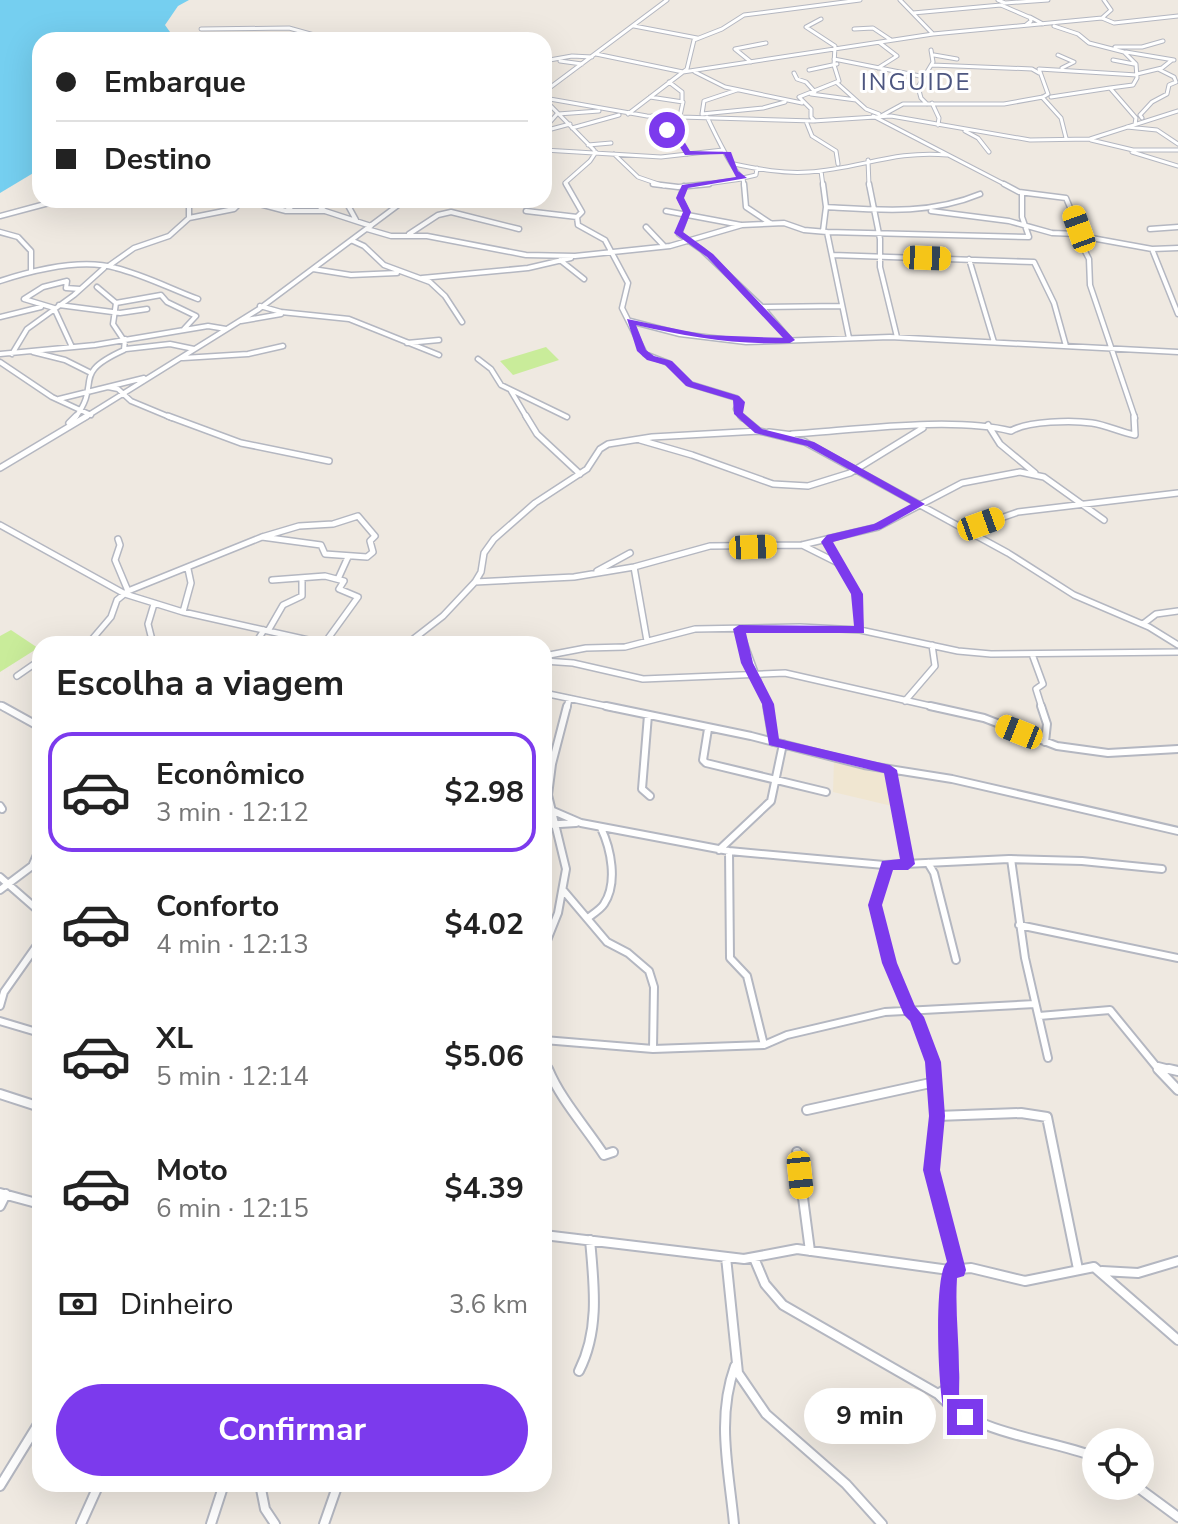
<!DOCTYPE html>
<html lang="pt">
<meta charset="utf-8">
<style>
:root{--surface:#fff;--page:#f2f2f2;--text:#222;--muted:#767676;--line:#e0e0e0;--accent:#7c3aed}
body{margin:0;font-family:"Nunito Sans",sans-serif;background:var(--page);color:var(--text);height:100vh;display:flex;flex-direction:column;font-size:30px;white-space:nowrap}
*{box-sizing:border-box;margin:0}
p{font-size:26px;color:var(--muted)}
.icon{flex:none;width:44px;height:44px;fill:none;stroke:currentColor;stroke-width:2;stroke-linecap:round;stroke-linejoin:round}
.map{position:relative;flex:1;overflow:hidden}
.side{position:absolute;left:32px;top:636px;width:520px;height:856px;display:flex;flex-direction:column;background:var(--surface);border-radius:24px;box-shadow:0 8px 32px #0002}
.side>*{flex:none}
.hud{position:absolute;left:32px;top:32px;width:520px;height:176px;border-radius:24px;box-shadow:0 8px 32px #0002;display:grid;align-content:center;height:176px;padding:0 24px;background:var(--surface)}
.controls{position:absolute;left:1082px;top:1428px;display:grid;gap:16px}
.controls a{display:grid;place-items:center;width:72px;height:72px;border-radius:50%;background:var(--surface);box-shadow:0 8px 32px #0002;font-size:40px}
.end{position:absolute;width:36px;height:36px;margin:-18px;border:10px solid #7c3aed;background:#fff;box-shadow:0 0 0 4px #fff}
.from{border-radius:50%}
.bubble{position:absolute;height:56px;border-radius:28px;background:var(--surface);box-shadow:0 8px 32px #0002;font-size:26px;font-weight:700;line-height:56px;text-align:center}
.car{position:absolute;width:24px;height:48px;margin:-24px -12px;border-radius:10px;box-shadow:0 0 6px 2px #0007;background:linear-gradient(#f5c518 24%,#345 0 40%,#f5c518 0 76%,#345 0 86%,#f5c518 0)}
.hud b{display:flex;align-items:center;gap:28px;height:76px;font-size:30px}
.hud b+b{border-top:2px solid var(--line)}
.hud i{width:20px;height:20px;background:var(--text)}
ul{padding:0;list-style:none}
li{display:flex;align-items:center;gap:24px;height:120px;margin:0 16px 12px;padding:0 8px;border:4px solid transparent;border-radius:24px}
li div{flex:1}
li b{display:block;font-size:30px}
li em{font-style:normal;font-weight:700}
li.current{border-color:var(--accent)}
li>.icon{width:72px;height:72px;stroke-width:1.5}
h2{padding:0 24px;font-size:36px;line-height:96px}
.pay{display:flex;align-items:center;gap:20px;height:88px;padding:0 24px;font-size:30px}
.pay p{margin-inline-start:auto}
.action{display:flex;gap:16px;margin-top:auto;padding:16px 24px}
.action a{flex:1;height:92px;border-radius:48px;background:var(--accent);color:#fff;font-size:32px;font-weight:700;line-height:92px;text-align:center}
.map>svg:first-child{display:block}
.education{fill:#f0e6d1}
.pitch{fill:#c9ec9a}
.water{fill:#75cff0}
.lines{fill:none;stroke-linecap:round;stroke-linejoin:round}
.minor-far4-casing{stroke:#b4b7c1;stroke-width:5}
.minor-far3-casing{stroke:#b4b7c1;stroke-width:7}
.minor-far2-casing{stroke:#b4b7c1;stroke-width:8}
.minor-far1-casing{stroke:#b4b7c1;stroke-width:10}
.minor-casing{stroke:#b4b7c1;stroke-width:12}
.minor-far4{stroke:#fff;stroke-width:3}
.minor-far3{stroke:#fff;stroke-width:4}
.minor-far2{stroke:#fff;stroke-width:5}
.minor-far1{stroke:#fff;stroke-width:6}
.minor{stroke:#fff;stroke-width:8}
.route{fill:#7c3aed}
.labels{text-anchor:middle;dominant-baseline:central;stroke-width:6;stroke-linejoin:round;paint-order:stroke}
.far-neighbourhood-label{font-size:24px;letter-spacing:2px;fill:#4d5680;stroke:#fff}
</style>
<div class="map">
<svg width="1178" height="1524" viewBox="0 0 1178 1524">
<rect width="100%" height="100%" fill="#efe9e1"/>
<path class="education" d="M834 761 888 773 892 806 833 792Z"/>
<path class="pitch" d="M546 347 559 360 513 375 500 361Z
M11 630 38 648 0 672V636Z"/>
<path class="water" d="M0 0H189L178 6 165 25 170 32 196 40H40V169L0 193Z"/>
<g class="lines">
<defs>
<path id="minor-far4" d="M998 0 1005 3 1048 0
M913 13 1001 5 1031 18
M1102 18 1111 10 1104 0
M1026 25 1031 21 1030 17 1043 24
M634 26 697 38
M1054 26 1078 34 1089 43 1124 52 1136 64 1137 78 1133 85 1110 88
M201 29 289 28 332 40
M854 29 873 28 891 40
M933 34 1102 18 1114 23 1178 16
M1115 47H1142L1163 41
M1126 52 1174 60
M596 54 683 72 933 34 900 0
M934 55 957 59
M1058 55 1074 62 1062 68
M834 59 920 76
M1113 60 1134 64
M544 61 572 56 592 57
M560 61 582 64
M751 62 735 49 766 43
M932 65 1032 69 1039 73
M878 68 897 56 880 43
M809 70 837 64
M695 72 725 87 802 103
M794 73 797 79 806 82 815 92
M1137 74 1162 68 1172 60
M669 82 682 92V101
M837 83 856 100
M544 92 667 0
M811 94 856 100 866 109 879 114
M650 97 683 102 680 116
M1042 97 1061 118 1066 138
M1051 97 1110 88 1136 118 1135 124
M544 98 647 116 813 121 891 116 1030 140 1090 139 1178 111
M544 99 594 150
M932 103 939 118 938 125
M927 104 921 98 918 87 933 62 931 50
M558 114 599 111
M628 114 687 69 694 40 722 29 744 15 860 0
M702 114 763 108 785 102
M702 114 704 101 737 90
M652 116 661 127 676 135 688 154
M873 116 1008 186
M881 116 903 104H1004L1043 97 1048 94 1039 69 1137 75
M707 117C714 131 732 171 743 178L744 186
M1142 118 1140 115 1152 102 1167 94 1169 85 1176 82 1174 77 1158 69
M806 121 812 136 836 151 838 164
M815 121 811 117V109L799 97 839 81 834 65 835 46 806 27 821 19
M544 123 550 122 557 114
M1127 127 1157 130 1178 144
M572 128 619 115
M544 131 570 124
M965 131 978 138 989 152
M1091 140 1133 150H1178
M588 145 611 143
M544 150 661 157 723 150
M1132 152 1178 166
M614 154 638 177 664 186
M868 160 869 186
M734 164C758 169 784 174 809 172 858 169 895 150 947 155
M821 171 823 186
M743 178 756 175 757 168
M567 186 565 183 590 161 596 152
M692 186 742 179"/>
<path id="minor-far3" d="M566 184 582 212 577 217
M653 184 678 187 709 184
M744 184 746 207 770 223
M823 184 826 207
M869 184 880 239V267L897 337
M1004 184 1019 192 1066 198 1079 229 1086 237 1152 249
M684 186 680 198 687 212 679 234 702 250 762 307 841 306
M244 200 286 211 300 200
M311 200 325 211
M345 200 356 220
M286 211H325L371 226
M526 211 577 217 578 225 605 240 628 283 622 308 645 354 668 363 690 384 736 398 740 402 736 409 742 418
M666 211 741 225
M931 211 1009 221 1052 233 1078 234
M0 216 60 200
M189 218 234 209 243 200
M646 227 664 246
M367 229 391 236H427L526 255 575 256 670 246 742 225 784 223 804 230 827 232 849 338
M1150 229 1178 227
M823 231 826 207C879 210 930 215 980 194
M0 232 18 237 31 251V271
M827 232 1029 237 1022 217V193
M409 234 438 215 451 212 519 229
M1076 234 1089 259 1090 285 1135 418
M353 241 364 246 384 265 430 282 445 296 462 322
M1178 248 1152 249 1178 314
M832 255 1034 262 1054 303 1066 346
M969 259 994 342
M560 260 584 279
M110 265 134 248 169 236 189 218V200
M313 269 351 275 397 273
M422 278 528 268 571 258
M0 281C34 270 81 258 116 268 144 275 171 289 198 299
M97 287 116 303 113 324 123 339
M116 303 161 295 167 302 196 316 184 329
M59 305 120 313 147 309
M260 306 281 312 349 319 439 355
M762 307 790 340
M0 317 41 307
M241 321 281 314
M630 321 680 334 746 342 890 337 1178 352
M407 343 439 340
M72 347 54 308 24 299 43 287 67 281 66 288 80 289
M126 349 170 344 194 349
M33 352 65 360 89 372
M0 354 95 345 208 326 226 329
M12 354 27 329 74 295 104 268
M183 358 248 354 283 346
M478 359 491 369 501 385 567 417
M0 362 52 397 91 415
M108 387 118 389 131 401 172 418
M511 391 527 418
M59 399 144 378
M75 418C103 381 69 375 124 350L125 339
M84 418 259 309 405 200"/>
<path id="minor-far2" d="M168 416 241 443 329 461
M526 416 537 434 580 474
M741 416 759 431
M69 423 76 416
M988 425 1000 444 1035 473
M769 432 793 435
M792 434C855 430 952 416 1011 431 1028 421 1072 420 1092 423 1106 425 1120 432 1135 435L1134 416
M640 440 692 455 773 484 808 486 850 473 923 428
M803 441 1008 553 1074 595 1149 627 1178 645
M0 468 87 416
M358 516 375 536 370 541 373 552 367 557 325 554 321 545 262 537 299 526 333 524Z
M0 525 125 594 183 612 326 644
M966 530 1018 512 1178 493
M118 539 120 545 115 560 128 591
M802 545 838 563
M634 567 647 641
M597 571 630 553
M338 579 348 557
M272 580 325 576 344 581 339 589 358 597 324 644
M475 582 574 577 634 567 710 546 802 545 831 538
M183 612 191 583 188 569
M1143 624 1156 614 1178 611
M739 629 768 708
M860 630 857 594 828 544 831 538 878 527 962 483 1020 472 1044 477 1104 520
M268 631 283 605 302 596V578
M88 644 111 617 117 600 128 591 262 537
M153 644 148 624 154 604
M255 644 264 630
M407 644 443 616 475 582 481 572 484 553 494 539 535 503 587 469 600 449 608 444 652 437 759 431 805 442
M1032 654 1043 684 1036 689 1042 708
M544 656 586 648 625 647 695 629 800 627 860 630 958 651 991 654 1178 652
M544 661 573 663 643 679 785 673 939 708
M17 676 40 660
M544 693 615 708
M905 701 935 666 932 645
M0 705 5 708
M567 708 569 699"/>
<path id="minor-far1" d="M2 706 40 727
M606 706 751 736 864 765 952 779 1178 831
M767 706 773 742
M930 706 984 718 1057 746 1108 753 1178 749
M1041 706 1047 724 1045 742
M648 715 642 789 650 796
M708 729 703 760 706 763 826 792
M890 770 908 864
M0 806 2 809
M544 807 581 823 729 851 884 865 1009 859 1082 861 1162 869
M544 825 576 823
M719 850 771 801 783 744
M729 851 730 958 747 976 764 1045
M1011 859 1025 958 1048 1058
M928 863 934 873 956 960
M33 864 40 848
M887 865 875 905 889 963 909 1010 916 1017 934 1071
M0 877 40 912
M0 890 40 860
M563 890 607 942 628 953 649 971 654 987 653 1049 764 1045 787 1035 885 1012 1035 1004
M589 917C593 914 601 909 604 904 618 883 611 849 601 828
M1019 925 1178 958
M544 948 558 913 566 869 548 795 552 764 567 706
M0 1006 4 992 40 941
M1039 1016 1110 1010 1160 1071
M0 1021 40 1033
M544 1040 653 1049
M544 1059 549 1071
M1158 1066 1177 1071"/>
<path id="minor" d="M548 1069C561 1100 585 1126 604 1155L613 1152
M934 1069 937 1116 932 1170 957 1270
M1158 1069 1178 1090
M1169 1069 1178 1071
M0 1094 40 1107
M807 1110 935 1082
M937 1116 1021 1113 1047 1117 1078 1269
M797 1152 810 1251
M0 1193 40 1204
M0 1206 6 1194
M544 1235 744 1259 797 1249 949 1270 971 1268 1025 1281 1094 1267 1178 1340
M726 1257 738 1373 766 1414 846 1484 882 1524
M754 1258 765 1284 783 1305 938 1394 948 1388 951 1375 946 1313 949 1270
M1102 1271 1138 1273 1178 1261
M579 1371C600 1330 594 1284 590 1240
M938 1394C978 1436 1043 1437 1096 1457
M260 1484 265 1509 275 1524
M0 1486 40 1421
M1136 1486 1178 1517
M81 1524 99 1484
M211 1524 224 1484
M324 1524 338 1484
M734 1524C729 1470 716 1419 735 1366"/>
</defs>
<use href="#minor-far4" class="minor-far4-casing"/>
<use href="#minor-far3" class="minor-far3-casing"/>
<use href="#minor-far2" class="minor-far2-casing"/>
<use href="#minor-far1" class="minor-far1-casing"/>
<use href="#minor" class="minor-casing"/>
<use href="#minor-far4" class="minor-far4"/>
<use href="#minor-far3" class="minor-far3"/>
<use href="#minor-far2" class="minor-far2"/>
<use href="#minor-far1" class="minor-far1"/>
<use href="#minor" class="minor"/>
</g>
<path class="route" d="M664 129 679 133 690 151 731 152 738 171 747 178 688 188 684 198 691 212 683 232 713 254 795 340 790 343C735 345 690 337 636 325L646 350 654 356 672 361 693 382 739 396 745 402 743 413 762 429 814 442 925 504 881 529 833 542 863 594 864 633H746L753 663 774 704 779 739 890 765 897 770 915 864 908 870H893L882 905 897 963 915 1006 924 1017 941 1062 945 1116 940 1170 966 1270 964 1276 957 1278C955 1310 959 1339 959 1370 960 1382 958 1391 960 1403L971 1410 974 1417 971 1423 965 1426 945 1415C938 1397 933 1273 947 1262L923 1170 929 1116 925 1062 910 1021 904 1015 882 963 868 905 882 861 900 859 884 773 769 745 762 704 741 663 733 629 739 625 854 626 851 594 821 542 827 535 874 524 911 504 807 446 755 433 734 414 733 400 686 386 665 365 647 360 637 351 627 319 706 335 783 338 707 257 674 233 683 212 676 198 682 185 736 177 724 154 685 155 673 136 664 132Z"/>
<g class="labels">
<g class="far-neighbourhood-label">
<text x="916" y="82">INGUIDE</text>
</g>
</g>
</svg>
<div class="controls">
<a><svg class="icon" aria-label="locate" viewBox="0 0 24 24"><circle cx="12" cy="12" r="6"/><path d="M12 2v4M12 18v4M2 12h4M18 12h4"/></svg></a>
</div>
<i class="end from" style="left:667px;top:130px"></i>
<i class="end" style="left:965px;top:1417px"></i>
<div class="bubble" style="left:804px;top:1388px;width:132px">9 min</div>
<i class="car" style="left:1079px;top:229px;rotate:340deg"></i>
<i class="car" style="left:927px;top:258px;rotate:92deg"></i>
<i class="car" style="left:981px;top:524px;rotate:70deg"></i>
<i class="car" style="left:753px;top:547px;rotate:88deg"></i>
<i class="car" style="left:1019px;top:732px;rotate:292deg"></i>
<i class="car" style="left:800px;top:1175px;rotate:174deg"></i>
<div class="hud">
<b><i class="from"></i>Embarque</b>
<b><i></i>Destino</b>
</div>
<section class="side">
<h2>Escolha a viagem</h2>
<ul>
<li class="current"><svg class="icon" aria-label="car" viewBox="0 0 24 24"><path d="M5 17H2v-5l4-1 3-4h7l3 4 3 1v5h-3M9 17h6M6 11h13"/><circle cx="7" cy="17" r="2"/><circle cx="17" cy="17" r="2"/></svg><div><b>Econômico</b><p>3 min · 12:12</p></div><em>$2.98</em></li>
<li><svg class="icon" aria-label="car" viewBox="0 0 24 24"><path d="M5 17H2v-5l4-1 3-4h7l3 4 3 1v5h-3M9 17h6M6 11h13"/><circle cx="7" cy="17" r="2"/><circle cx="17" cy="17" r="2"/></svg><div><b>Conforto</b><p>4 min · 12:13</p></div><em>$4.02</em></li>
<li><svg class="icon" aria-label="car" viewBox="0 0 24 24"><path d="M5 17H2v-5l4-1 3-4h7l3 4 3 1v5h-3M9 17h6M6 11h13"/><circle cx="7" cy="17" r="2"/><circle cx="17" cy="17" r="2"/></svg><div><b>XL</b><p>5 min · 12:14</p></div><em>$5.06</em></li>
<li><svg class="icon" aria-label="car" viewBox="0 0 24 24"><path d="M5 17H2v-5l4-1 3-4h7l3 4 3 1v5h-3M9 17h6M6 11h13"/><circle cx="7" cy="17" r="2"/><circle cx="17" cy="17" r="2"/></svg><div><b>Moto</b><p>6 min · 12:15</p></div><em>$4.39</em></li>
</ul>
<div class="pay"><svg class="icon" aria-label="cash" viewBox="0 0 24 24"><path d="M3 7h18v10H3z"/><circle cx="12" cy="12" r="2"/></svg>Dinheiro<p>3.6 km</p></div>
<div class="action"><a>Confirmar</a></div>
</section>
</div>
